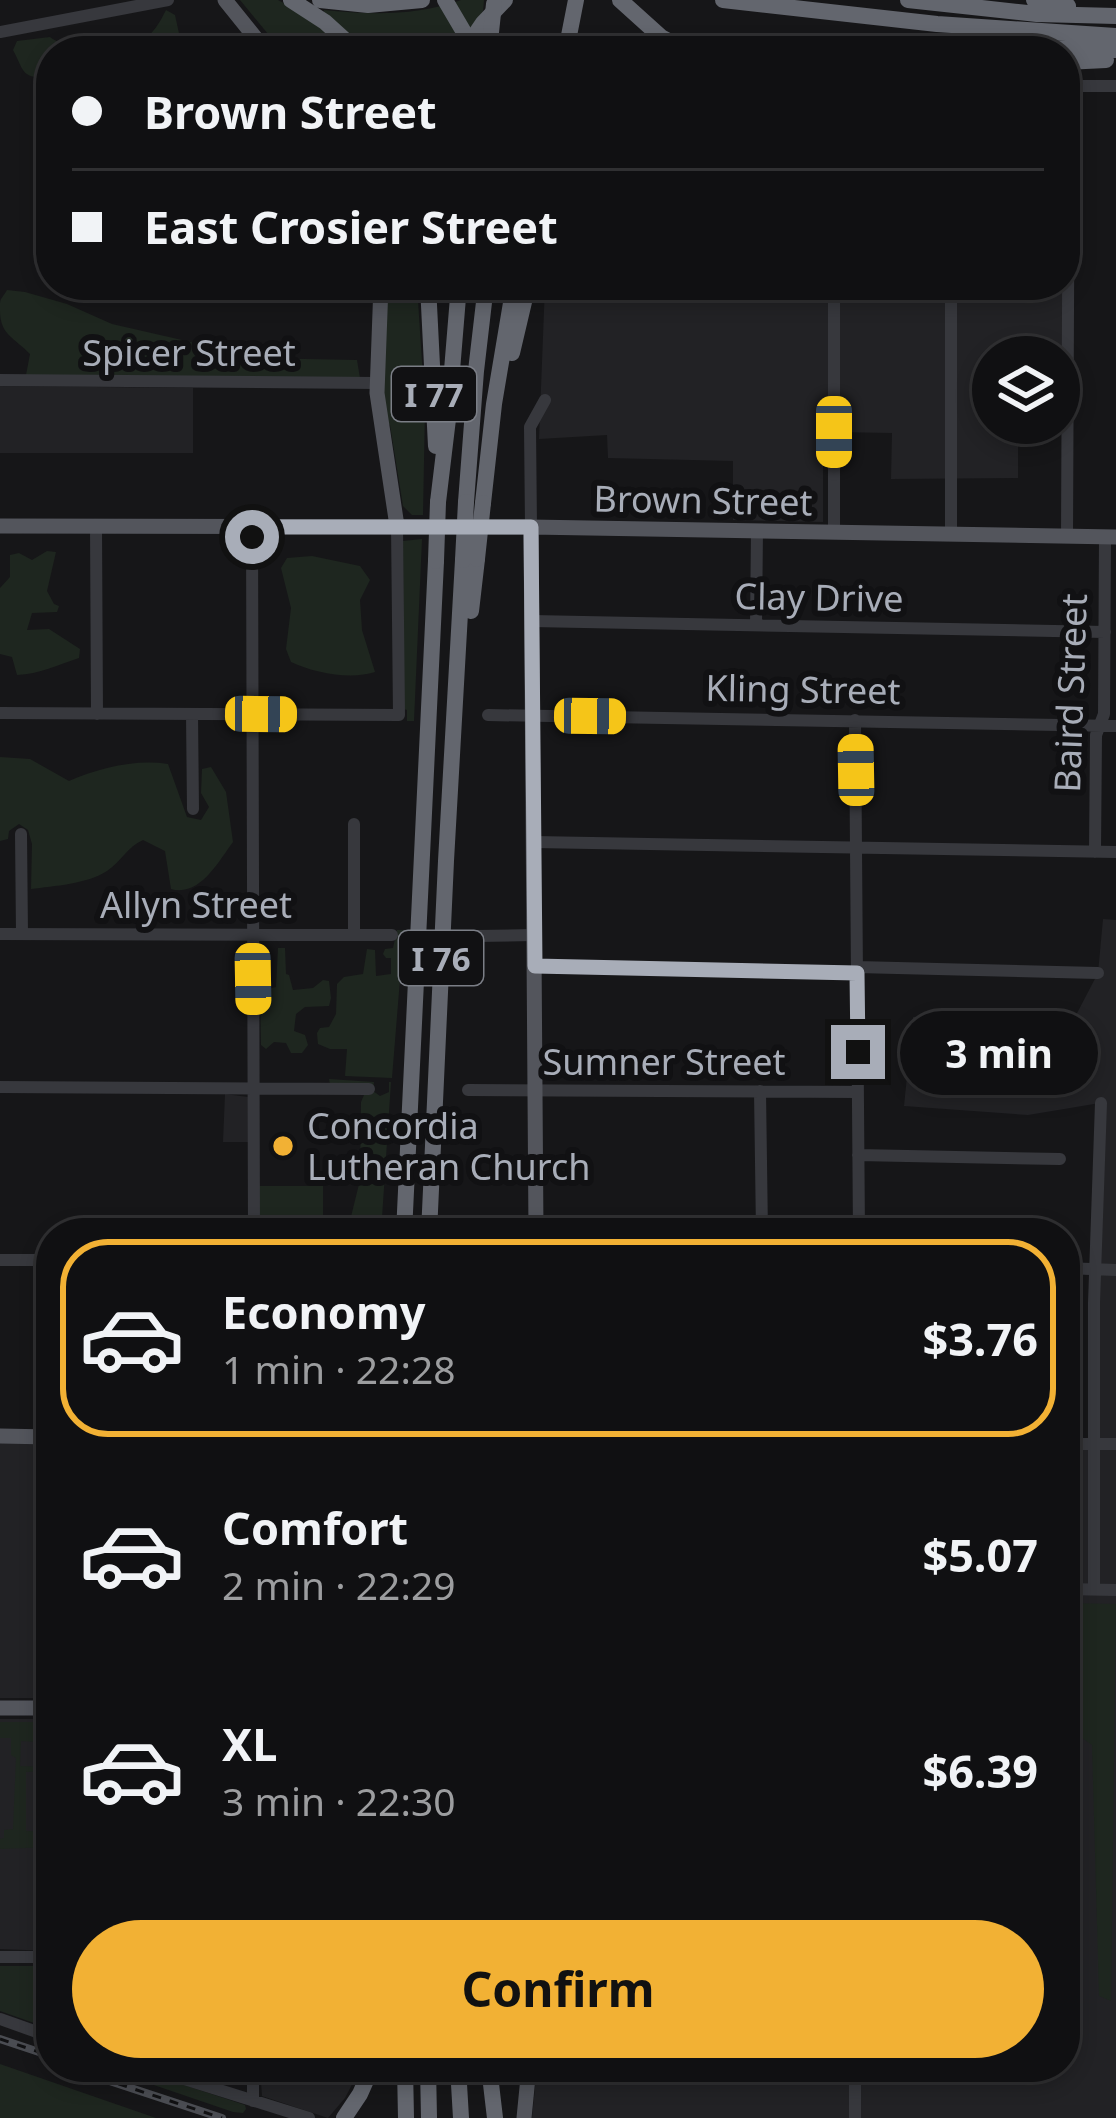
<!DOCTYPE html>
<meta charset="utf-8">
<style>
:root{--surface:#101012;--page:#19191b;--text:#f1f3f6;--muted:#9c9d9f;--line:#303032;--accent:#f2b134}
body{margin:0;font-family:"Noto Sans",sans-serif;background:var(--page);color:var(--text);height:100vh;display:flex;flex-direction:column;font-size:45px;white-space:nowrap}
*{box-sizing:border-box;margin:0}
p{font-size:39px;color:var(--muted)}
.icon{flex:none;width:66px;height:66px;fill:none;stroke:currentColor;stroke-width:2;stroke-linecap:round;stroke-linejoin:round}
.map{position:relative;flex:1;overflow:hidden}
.side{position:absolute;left:36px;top:1218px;width:1044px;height:864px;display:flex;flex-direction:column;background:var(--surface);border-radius:48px;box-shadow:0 6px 18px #0003,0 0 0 3px var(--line)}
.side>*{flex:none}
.top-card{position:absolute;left:36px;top:36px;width:1044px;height:264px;border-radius:48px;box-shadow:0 6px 18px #0003,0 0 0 3px var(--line);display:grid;align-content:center;height:264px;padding:0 36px;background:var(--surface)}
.tools{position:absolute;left:972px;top:336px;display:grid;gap:24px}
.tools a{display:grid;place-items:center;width:108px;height:108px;border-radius:50%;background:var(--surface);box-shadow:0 6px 18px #0003,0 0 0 3px var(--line);font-size:60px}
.end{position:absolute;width:54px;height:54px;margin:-27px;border:15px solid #a8adb8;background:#111;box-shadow:0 0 0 6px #111}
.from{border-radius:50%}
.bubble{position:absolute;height:84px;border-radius:42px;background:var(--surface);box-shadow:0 6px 18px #0003,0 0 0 3px var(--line);font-size:39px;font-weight:700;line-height:84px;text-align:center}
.car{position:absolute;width:36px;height:72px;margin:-36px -18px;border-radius:15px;box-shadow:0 0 9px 3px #0007;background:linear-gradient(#f5c518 24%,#345 0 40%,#f5c518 0 76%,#345 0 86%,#f5c518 0)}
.top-card b{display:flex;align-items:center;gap:42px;height:114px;font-size:45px}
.top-card b+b{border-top:3px solid var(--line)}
.top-card i{width:30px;height:30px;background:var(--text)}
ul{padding:21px 0 0;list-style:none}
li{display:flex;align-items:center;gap:36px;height:198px;margin:0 24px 18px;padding:0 12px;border:6px solid transparent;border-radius:48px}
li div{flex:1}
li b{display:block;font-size:45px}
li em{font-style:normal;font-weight:700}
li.active{border-color:var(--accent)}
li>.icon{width:108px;height:108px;stroke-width:1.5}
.button{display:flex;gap:24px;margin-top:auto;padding:24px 36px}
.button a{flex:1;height:138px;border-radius:72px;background:var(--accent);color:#111;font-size:48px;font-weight:700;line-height:138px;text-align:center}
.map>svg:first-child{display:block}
.built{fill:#222225}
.green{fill:#1e261f}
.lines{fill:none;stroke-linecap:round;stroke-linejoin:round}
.minor{stroke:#37383d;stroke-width:12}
.major{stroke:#53555c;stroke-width:15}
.highway{stroke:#63666e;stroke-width:16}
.rail-casing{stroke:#4a4c52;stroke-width:8}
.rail{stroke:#111113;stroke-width:3;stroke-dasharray:9;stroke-linecap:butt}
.highway-bridge{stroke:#63666e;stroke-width:16}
.route{stroke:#a8adb8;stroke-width:15}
.poi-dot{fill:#f2b134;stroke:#111113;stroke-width:4.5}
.labels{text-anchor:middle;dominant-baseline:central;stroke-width:12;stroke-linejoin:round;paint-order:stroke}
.shield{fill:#111113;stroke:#7b7e86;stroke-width:3}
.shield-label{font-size:33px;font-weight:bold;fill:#a8adb8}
.street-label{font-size:36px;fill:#a8adb8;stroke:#111113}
.poi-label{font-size:36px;fill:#a8adb8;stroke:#111113;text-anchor:start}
</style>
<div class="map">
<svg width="1116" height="2118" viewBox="0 0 1116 2118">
<rect width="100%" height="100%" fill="#161618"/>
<path class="built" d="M545 285H832L830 456 823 459V522L733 520V461L608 458 607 435 539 439Z
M834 285H1065L1067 408H1059V357H993V423H1018V478L891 479 892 433 834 432Z
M0 386 193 388V453H0Z
M1103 919 1116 920V2118H532L537 2067H1065V1444L1093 1443 1100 1103 1028 1115 904 1106 913 1017H1075L1098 973Z
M225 1094 248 1097V1142H223Z
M0 1443H51V1698H0Z
M0 1719H51V1951L0 1949Z
M260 2067H361L345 2098 328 2118 262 2096Z"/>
<path class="green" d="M240 0H278L304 14 338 41 273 40Z
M461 0H484L483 11 454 51H365L324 12V10C370 15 416 16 461 0Z
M166 10 175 15 180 38 187 47 159 46 156 51H123C148 39 154 34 166 10Z
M50 37C64 48 85 43 101 51H51V78C21 78 25 73 13 50L17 41Z
M387 285H417L425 408 423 515H412L403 506 390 425 388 424 383 393Z
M7 290 25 292 67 304 112 324 217 348 236 355 254 358 357 360 360 378 26 375 30 354C15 338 0 335 0 311 0 296 0 302 7 290Z
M422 539 414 721H407V710L404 709 403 541Z
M47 551 56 552 47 591 54 604 59 606 57 612 32 613 27 630 49 629 80 649 79 658C57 665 40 674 17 675L12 657 0 654V588L10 577V555L19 553 32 560Z
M312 556 360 566 370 580 360 600 362 630 375 672C351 680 314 673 291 662L286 649 291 608 281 568 287 558Z
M0 757 30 759 69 781C100 768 135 759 168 764L187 817 201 820 209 807 201 793 202 769 211 767 226 792 233 842C218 862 200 897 171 889L165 851 143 840C127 847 121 862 107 871 87 884 54 886 31 889L32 844 28 830 19 824 9 831 8 839 0 841Z
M397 930H404L392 1078 345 1076 347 1049H330L318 1044 317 1033 320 1028 329 1027 336 1014 337 984 344 977 363 974 367 949 375 950 376 976 391 974V958H386L383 954 385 949 393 948Z
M278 948H285L286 974 289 975 293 990 313 988 323 980 329 981 331 998 329 1006 305 1007 296 1014 294 1031 305 1035 308 1045 302 1053H291L286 1043 274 1042 266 1049 261 1045 260 995 263 990 276 987Z
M329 1079 374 1082 373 1091 380 1096 389 1092V1082H391L381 1233H347L360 1180 361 1102 364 1095 371 1094 330 1084Z
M259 1186H323V1233H258Z
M1065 1603 1116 1604 1111 2001 1099 1996 1092 1745 1071 1730H1065Z
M0 1722H44L47 1726 38 1728 37 1742 21 1741 20 1766 48 1767 49 1760 51 1763V1771L26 1772V1831L51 1832V1847L0 1849V1839L4 1838V1830L13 1829 16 1758 11 1755V1738H0Z
M0 1966H51V2029L0 2011Z
M0 2064 156 2118H0Z
M101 2067H129L245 2105 246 2109 243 2113 233 2112Z"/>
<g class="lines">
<path class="minor" d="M0 32 168 0
M1066 86H1116
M39 103H51
M0 380 377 383
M96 527 97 714
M252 527 254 1233
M531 527 530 427 545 400
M834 532V285
M951 534V285
M1067 537 1069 86
M532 621 1105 632
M756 625 757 530
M0 713 399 715 397 526
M192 714 193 809
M488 715 1116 726
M855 720 859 1233
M354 824V934
M21 834 22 934
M534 842 1116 852
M1095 852 1096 735 1104 714 1105 537
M0 934 392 935
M476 936 534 935
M534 966 857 973
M857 967 1098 973
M0 1087 369 1089
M468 1090 858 1092
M760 1091 762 1233
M858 1155 1060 1159
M0 1260H51
M1065 1268 1116 1270
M1065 1444H1116
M1065 1589 1116 1590
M1094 1589V1303L1101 1103
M0 1957H51
M0 2019 51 2037
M146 2067 309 2118
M253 2101V2067
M855 2118V2067"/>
<path class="major" d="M225 0 266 51
M381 285 377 393 397 526
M0 526 531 527 1116 537
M531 527 536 1233
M0 1436 51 1437
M0 1708H51
M524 2118 529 2067"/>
<path class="highway" d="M291 0 325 22 357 51
M320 0 368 5 422 0
M620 0 661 37 687 51
M723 0 937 24 1116 36
M908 0 1037 14 1116 16
M1034 0 1068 6
M464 51 483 23 505 0
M566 51 576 0
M727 51 771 43 800 41 1116 50
M1065 62 1106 60
M428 285 436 446
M512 353 528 285
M438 502 448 419 459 285
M466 502 476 371 486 285
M483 503 494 404 514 285
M471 611 477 559
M404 1233 436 561
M429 1233 446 861 463 560
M405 2067 406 2118
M428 2067 429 2118
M458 2067 461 2118
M489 2067 495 2118
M344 2118 360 2094 372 2067"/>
<defs>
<path id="rail" d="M0 2039 51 2056
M67 2067 222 2118"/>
</defs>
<use href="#rail" class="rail-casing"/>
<use href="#rail" class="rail"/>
<path class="highway-bridge" d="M445 0 475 51
M489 51 494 4
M477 559 483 503
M463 560 466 502
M436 561 438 502"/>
</g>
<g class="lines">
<path class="route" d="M252 537V527H531L535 966 857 973 858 1052"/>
</g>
<circle class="poi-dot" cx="283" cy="1146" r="12"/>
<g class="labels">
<g class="shield">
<rect x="392" y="367" width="84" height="54" rx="9"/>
<rect x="399" y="931" width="84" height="54" rx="9"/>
</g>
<g class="shield-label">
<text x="434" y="394">I 77</text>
<text x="441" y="958">I 76</text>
</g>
<g class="street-label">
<text x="189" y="352">Spicer Street</text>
<text transform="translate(703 500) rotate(1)">Brown Street</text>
<text transform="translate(819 597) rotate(1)">Clay Drive</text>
<text transform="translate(803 689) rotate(1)">Kling Street</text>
<text transform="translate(1070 693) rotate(-88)">Baird Street</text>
<text x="196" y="904">Allyn Street</text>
<text x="664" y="1061">Sumner Street</text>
</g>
<g class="poi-label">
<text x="307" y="1125">Concordia<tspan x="307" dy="41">Lutheran Church</tspan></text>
</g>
</g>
</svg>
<div class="tools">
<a><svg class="icon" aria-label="layers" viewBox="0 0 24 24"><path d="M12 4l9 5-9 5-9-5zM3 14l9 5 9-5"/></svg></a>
</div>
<i class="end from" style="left:252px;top:537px"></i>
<i class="end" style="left:858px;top:1052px"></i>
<div class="bubble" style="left:900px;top:1011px;width:198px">3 min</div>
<i class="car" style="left:834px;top:432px;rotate:180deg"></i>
<i class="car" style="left:261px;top:714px;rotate:91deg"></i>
<i class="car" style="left:590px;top:716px;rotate:91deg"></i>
<i class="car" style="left:856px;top:770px;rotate:359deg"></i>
<i class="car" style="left:253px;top:979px;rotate:179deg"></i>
<div class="top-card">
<b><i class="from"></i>Brown Street</b>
<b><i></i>East Crosier Street</b>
</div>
<section class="side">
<ul>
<li class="active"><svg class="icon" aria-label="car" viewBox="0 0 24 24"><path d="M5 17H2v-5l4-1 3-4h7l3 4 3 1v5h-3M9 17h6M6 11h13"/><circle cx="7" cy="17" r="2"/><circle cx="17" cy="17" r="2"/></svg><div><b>Economy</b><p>1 min · 22:28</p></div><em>$3.76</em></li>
<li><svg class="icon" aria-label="car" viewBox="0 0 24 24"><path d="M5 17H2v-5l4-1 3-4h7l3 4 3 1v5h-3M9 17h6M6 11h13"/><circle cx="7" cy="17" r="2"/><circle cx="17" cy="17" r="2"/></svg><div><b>Comfort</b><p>2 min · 22:29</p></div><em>$5.07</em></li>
<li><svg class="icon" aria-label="car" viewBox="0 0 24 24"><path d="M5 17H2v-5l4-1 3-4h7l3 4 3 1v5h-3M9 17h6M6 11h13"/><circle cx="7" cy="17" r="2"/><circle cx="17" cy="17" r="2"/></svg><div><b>XL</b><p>3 min · 22:30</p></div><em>$6.39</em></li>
</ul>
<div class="button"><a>Confirm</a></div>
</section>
</div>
